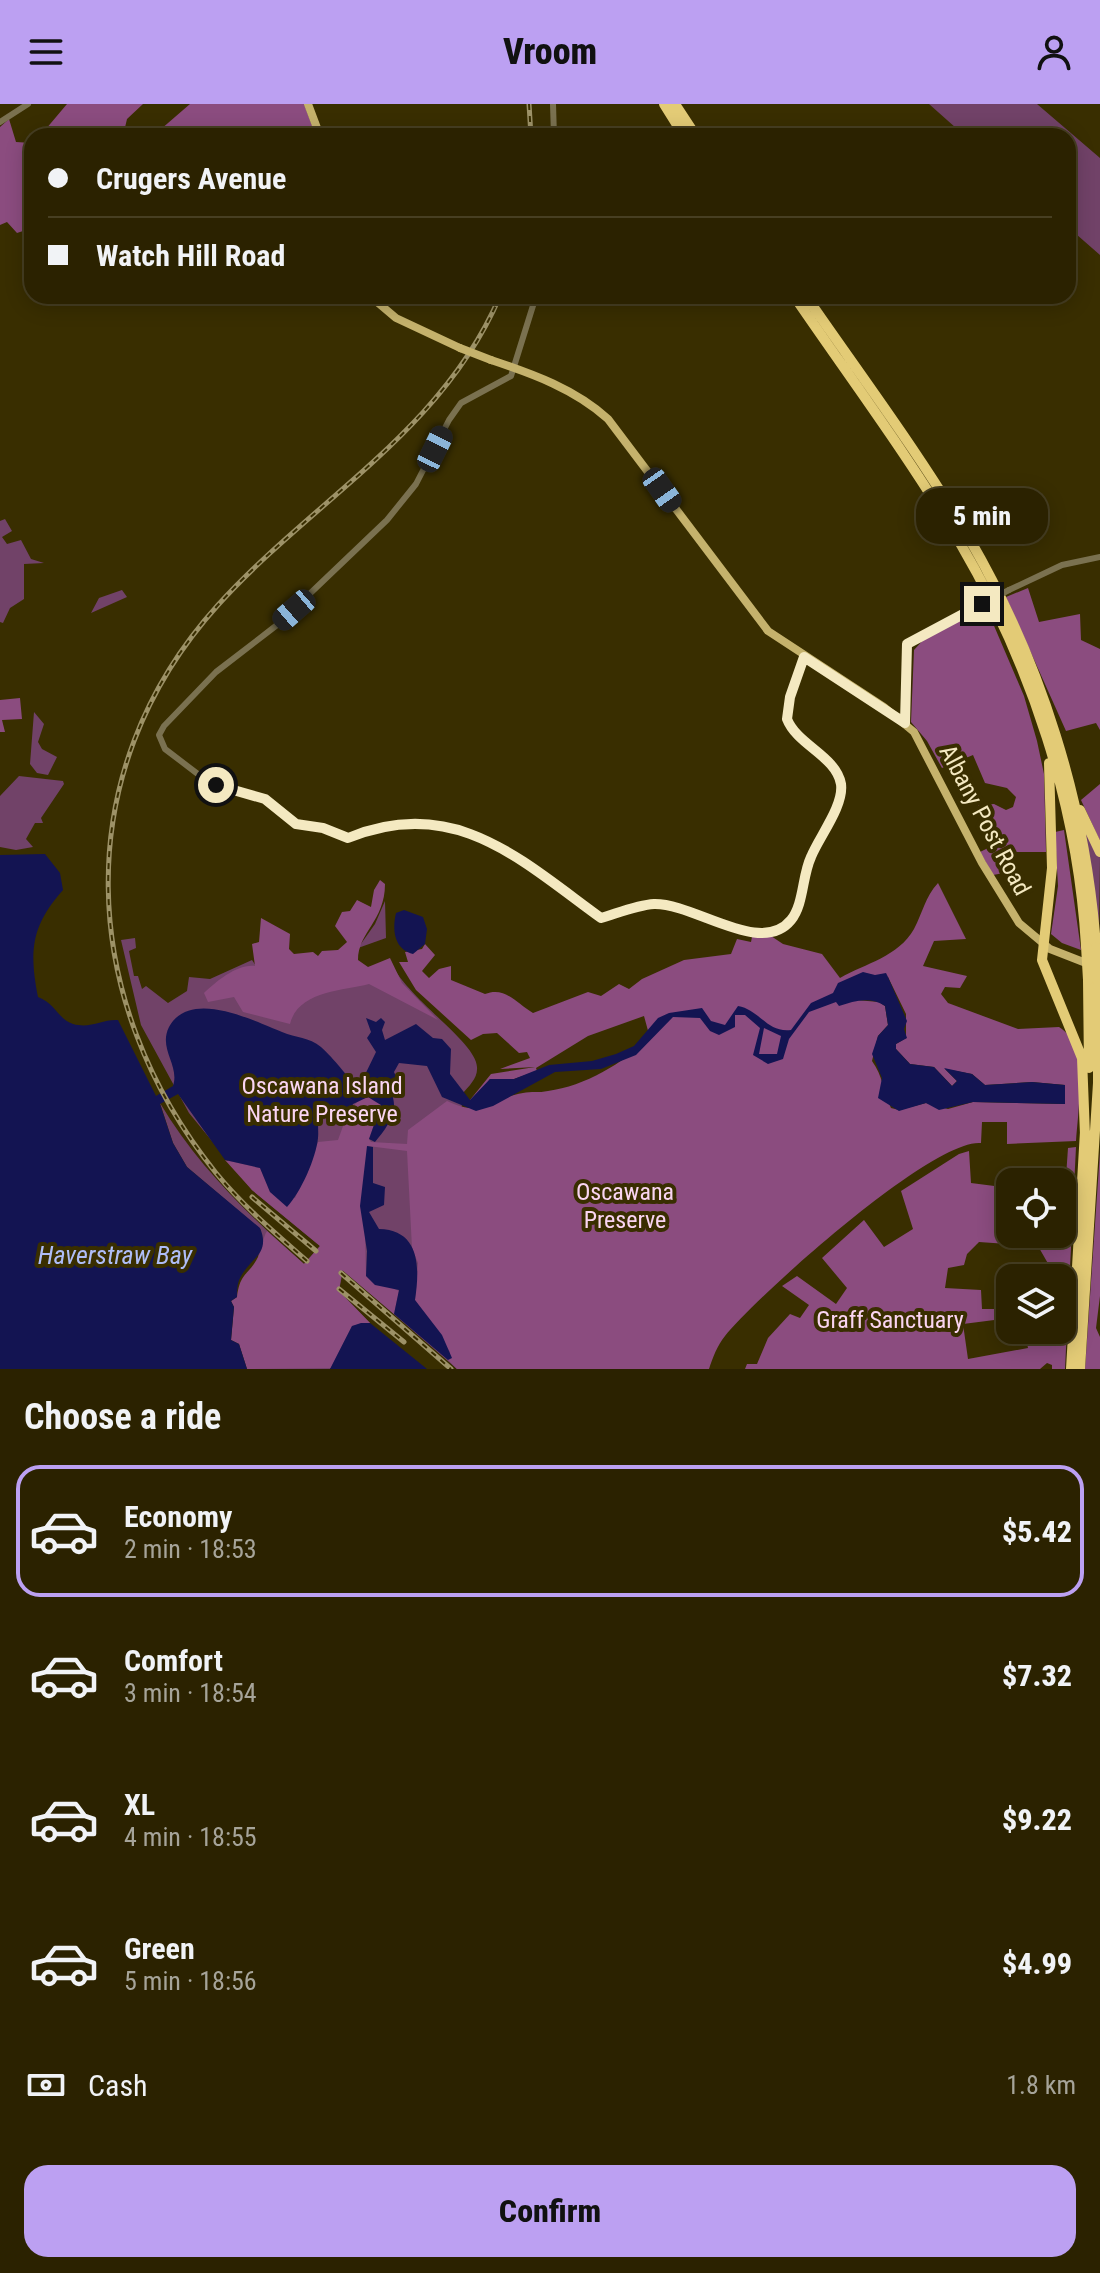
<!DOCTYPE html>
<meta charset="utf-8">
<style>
:root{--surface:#2b2200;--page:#332a0a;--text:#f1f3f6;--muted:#a6a499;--line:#473f22;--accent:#bca0f2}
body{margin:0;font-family:"Roboto Condensed",sans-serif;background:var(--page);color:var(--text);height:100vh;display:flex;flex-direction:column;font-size:30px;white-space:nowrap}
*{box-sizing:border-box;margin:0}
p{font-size:26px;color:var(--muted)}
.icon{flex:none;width:44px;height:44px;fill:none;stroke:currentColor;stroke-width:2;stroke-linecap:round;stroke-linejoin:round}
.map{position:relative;height:1265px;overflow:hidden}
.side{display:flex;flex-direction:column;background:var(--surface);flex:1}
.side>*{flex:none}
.top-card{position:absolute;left:24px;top:24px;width:1052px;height:176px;border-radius:24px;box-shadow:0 4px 20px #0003,0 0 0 2px var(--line);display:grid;align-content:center;height:176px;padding:0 24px;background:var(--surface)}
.buttons{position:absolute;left:996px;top:1064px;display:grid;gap:16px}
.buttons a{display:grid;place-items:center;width:80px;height:80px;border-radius:16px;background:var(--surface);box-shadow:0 4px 20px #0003,0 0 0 2px var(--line);font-size:40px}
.end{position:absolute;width:36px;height:36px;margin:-18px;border:10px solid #f4e9c1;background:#111;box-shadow:0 0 0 4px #111}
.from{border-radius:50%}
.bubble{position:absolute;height:56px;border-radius:24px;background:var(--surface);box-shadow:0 4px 20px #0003,0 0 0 2px var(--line);font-size:26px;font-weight:800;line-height:56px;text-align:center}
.car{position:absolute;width:24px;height:48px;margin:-24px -12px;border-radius:10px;box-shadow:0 0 6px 2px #0007;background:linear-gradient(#222 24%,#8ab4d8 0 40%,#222 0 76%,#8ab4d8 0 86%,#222 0)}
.top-card b{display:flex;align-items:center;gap:28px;height:76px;font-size:30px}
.top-card b+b{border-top:2px solid var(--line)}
.top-card i{width:20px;height:20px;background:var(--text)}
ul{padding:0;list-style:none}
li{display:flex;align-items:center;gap:24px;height:132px;margin:0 16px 12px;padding:0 8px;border:4px solid transparent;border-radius:24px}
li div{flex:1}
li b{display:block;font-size:30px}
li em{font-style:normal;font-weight:800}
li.active{border-color:var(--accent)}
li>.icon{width:72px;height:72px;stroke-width:1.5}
h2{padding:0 24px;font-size:36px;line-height:96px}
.pay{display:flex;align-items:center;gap:20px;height:88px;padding:0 24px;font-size:30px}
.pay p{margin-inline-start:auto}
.primary-button{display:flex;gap:16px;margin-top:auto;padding:16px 24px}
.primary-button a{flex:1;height:92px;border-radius:24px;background:var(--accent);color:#111;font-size:32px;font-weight:800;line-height:92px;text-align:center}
header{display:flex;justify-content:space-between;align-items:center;height:104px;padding:0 24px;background:var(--accent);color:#111;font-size:36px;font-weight:800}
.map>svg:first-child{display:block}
.green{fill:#714268}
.forest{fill:#8b4c7f;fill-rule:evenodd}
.water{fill:#131452;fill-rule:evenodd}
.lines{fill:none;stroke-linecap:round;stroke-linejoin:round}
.minor{stroke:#7a7150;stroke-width:6}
.major{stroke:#c5b26c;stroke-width:8}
.highway{stroke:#e3cb76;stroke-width:10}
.rail-casing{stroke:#9d9267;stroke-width:5}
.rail{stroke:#392e00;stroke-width:2;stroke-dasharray:6;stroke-linecap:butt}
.minor-bridge{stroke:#7a7150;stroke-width:6}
.major-bridge{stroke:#c5b26c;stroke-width:8}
.highway-bridge{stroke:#e3cb76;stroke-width:10}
.route{stroke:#f4e9c1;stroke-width:10}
.labels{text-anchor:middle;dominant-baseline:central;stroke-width:8;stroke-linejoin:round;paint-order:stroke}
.street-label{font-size:24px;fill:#f4e9c1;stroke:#392e00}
.park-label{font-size:24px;fill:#fad5f2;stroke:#392e00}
.water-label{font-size:26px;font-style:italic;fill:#afbdf7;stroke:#392e00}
</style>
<header><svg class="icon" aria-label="menu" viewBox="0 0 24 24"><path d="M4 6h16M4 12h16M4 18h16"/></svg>Vroom<svg class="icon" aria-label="person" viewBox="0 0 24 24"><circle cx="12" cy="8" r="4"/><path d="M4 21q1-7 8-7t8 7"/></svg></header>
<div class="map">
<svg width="1100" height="1265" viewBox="0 0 1100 1265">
<rect width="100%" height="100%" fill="#392e00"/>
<path class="green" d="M929 0H1037L1100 54V151L1068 123V32H965Z
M5 415 12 427 2 433 7 440 21 436 31 455 44 459 24 460V495L10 504 3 519 0 518V417Z
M122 486 127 493 91 509 99 494Z
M34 608 44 620 38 638 42 645 57 653 48 671 37 669 30 660Z
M19 672 63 677 64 680 41 714 43 719H35L26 735 33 743 16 746 0 743V692Z
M1083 721 1100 753 1099 831Z
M385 797 386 834 358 844 375 820Z
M135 834 136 844 129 847 134 872H138L142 885 146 882 168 899 187 887 189 873 210 875 252 856 256 862 301 886 390 856C404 893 476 937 477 963 478 974 469 982 462 990L457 1265 343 1166 339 1187 370 1219H361L330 1265H247L261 1126 187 1063 173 1039 160 999C198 1063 249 1111 304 1160L320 1142 252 1086 189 1009 141 921 121 836Z"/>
<path class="forest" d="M67 0H143L127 15 123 32H91L86 23 71 32H40Z
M190 0H304L316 32H153Z
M9 15 16 38 32 39V124L17 129 7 118 0 121V23Z
M1028 484 1039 518 1080 510 1081 536 1100 545V626L1096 619 1066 627 1006 493Z
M986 503 1024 592 1037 637 1044 670 1046 748H1015L1009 768 993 771 980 748 994 741 975 706 979 701 994 700 1006 706 1013 703 1016 693 1007 684 985 679 973 651 942 664 927 637 911 618 914 546 924 535Z
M20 594 22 615 2 616 5 628H0V596Z
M1100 680V737L1081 696Z
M1064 726 1081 846 1062 839 1051 830 1058 782 1055 728Z
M380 776 385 780C385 817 358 828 358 856L368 863 390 854 402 879 438 916 369 880C342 887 298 887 290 920L243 908 234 893 208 898 204 889C217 877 237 860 255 862L252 840 259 838 261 814 290 830 289 845 294 850 313 848 318 852 322 847 338 846 347 838 335 822 342 808 350 807 357 796 371 803 374 786Z
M938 779 966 835 934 837 923 862 967 872 960 884 945 883 941 890 948 899 1018 925 1059 923C1089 940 1078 1007 1076 1037L1007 1040V1018H982L981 1039C933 1034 758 1191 725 1232 717 1242 713 1253 709 1265H457L448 1256 450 1248 415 1196 418 1159 412 1144 407 1047 368 1042 364 1077 366 1172 399 1187 394 1210 342 1166 339 1187 370 1219 352 1222 331 1264 247 1265 239 1240 231 1236 234 1203 231 1197 237 1193C240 1168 249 1171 258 1153 263 1144 262 1135 267 1127L304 1160 320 1142 252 1086 225 1056 260 1064 270 1088 295 1094 318 1038 338 1036C345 1019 348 998 368 993L381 1001 369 1035 371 1038 407 1040 408 1026 447 997C484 1015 492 994 523 989 531 987 539 989 548 987 585 982 623 959 650 934L644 912 588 932 536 964 537 967 514 975H490L475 995 470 996 491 970 535 963 500 965 530 954 527 948 519 949 497 929 483 930 471 936 416 886 399 858H408L405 848 422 845 425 840 435 851 422 867 429 874 439 865 451 862V876L485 890C505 882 516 899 533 909L588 888 601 892 619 880 629 885 642 875 684 856 731 850 737 835 751 838 752 833 771 832 783 840 822 850 840 874C866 859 898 853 914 825 923 808 925 793 938 779ZM888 873 906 910V934L896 940V945L910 960 934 963 952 982 957 977 945 965 972 970 985 981 1032 978 1065 981V1000L973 998 948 1005 926 999 899 1006 891 1004C883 987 883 972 872 957L878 932 888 921 885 902 879 898 856 896Z
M1076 1043 1065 1265H1052V1261L1047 1259 1040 1265H745L747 1260H757L768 1234 790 1210 800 1214 809 1201 782 1182 797 1172 836 1200 847 1184 822 1154 864 1116 884 1143 913 1125 901 1087 959 1050 969 1047 971 1079 1010 1084V1130H1062L1068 1044ZM979 1138 1038 1142 1050 1163 1051 1174H1062V1226H1024L1028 1244 968 1255 963 1220 1010 1214V1205H982L981 1186 945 1184 948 1164 964 1161 967 1150Z
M1100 1048V1192L1096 1224 1100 1233V1265H1085Z"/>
<path class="water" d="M45 750 60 769 63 786C31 822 29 847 38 893 55 899 58 915 73 920 91 925 102 915 118 916L156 992 173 982C180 961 158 945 169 923 190 884 254 917 282 928 296 934 309 933 321 943 329 950 348 971 352 980L360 981 376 948 367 934 371 928 366 914 376 918 381 914 385 918 382 926 385 936 416 920 433 934 442 935 451 945 450 970 470 996 490 975H514L549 961 592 957 616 950 634 942 658 914 669 909 702 904 711 917 725 921 738 902C760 906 767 929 791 926L811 899 833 889 838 879 863 868 875 871 886 869 888 873 907 917 904 925 907 934 896 940V945L910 960 934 963 952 982 957 977 944 964 972 970 985 981 1032 978 1065 981V1000L973 998 939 1006 926 999 899 1007 878 994 882 974 872 950 878 932 888 921 885 902C870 892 854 897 839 902L836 898 809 908 789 935 783 955 768 960 753 951 760 924 745 911H735V923L719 931 710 927 700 914 673 913 636 951 601 965 555 968 493 1002 476 1007 442 993 427 962 399 959 394 968 399 979 391 980C390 988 394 993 394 1001 393 1016 384 1027 375 1038L369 1035 381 1001 368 993 353 1000 348 1011 322 1010C316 1019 319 1025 318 1034 316 1054 301 1088 287 1103L270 1088 260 1064 225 1056 178 990 160 1000 173 1039 187 1063 260 1124C271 1150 250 1154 240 1174 237 1180 237 1187 237 1193L231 1197 234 1203 231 1236 239 1240 247 1265H0V751ZM764 924 781 932 777 950H759Z
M404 806 423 813 427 825 425 840 413 850C394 845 392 826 396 809Z
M367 1042 373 1043V1079L385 1083 384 1101 369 1108 379 1125C420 1126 420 1163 415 1196L442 1231 452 1254 448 1256 394 1210 399 1186 375 1181 366 1172 367 1147 360 1102Z
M361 1219H370L427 1265H330L352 1222Z"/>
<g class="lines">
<path class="minor" d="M553 0 554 32
M0 18 28 0
M536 192 511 272 461 299 449 316 416 380 387 416 277 521 216 568 164 622 159 631 165 645 207 677 265 695 296 720 329 725 348 734C452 690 522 756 601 814 625 807 647 799 672 802 707 806 771 856 795 811 804 793 802 771 811 753 819 733 844 702 841 680 836 652 796 641 787 615L790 593 804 553
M1009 486 1062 461 1100 453
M905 619 907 540 982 500"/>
<path class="major" d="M308 0 320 32
M370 192 396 214 460 244
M491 256C533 270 575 285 608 315L768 527 884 603 914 628 982 759 1019 819 1050 845 1091 861"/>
<path class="highway" d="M664 0 684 32
M675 0 696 32
M794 192C850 274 910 354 960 439 1031 560 1078 701 1086 842
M806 192C861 272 920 350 969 434 1041 558 1086 700 1096 843
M1049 659 1052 764 1042 856 1082 954 1085 1031
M1080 706 1100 748
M1088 876 1089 964
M1071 1265 1085 1027
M1080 1265 1098 979V878"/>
<defs>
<path id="rail" d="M529 0 531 32
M252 1093 316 1147
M307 1157C275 1129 243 1102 216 1069 78 898 66 669 218 501 313 396 442 328 500 192
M341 1169 451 1265
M339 1185 404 1238"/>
</defs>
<use href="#rail" class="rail-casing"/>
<use href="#rail" class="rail"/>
<path class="minor-bridge" d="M982 500 1009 486"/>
<path class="major-bridge" d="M460 244 491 256"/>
<path class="highway-bridge" d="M1086 842 1088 876
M1096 843 1098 878"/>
</g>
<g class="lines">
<path class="route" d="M216 681 265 695 296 720 323 724 348 734C454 690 521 756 601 814 618 809 637 801 654 800 695 799 761 853 791 816 804 800 802 772 811 753 819 733 844 702 841 680 836 652 797 641 787 615L790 593 804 553 905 619 907 540 982 500"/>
</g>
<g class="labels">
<g class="street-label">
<text transform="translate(985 716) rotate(62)">Albany Post Road</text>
</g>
<g class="park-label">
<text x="322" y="982">Oscawana Island<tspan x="322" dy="28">Nature Preserve</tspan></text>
<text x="625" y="1088">Oscawana<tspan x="625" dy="28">Preserve</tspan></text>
<text x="890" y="1216">Graff Sanctuary</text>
</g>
<g class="water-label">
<text x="115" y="1151">Haverstraw Bay</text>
</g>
</g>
</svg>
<div class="buttons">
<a><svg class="icon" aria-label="locate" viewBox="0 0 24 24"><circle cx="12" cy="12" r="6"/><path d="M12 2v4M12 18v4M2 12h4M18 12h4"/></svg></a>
<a><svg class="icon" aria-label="layers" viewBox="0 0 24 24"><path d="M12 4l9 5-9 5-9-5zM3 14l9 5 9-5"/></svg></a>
</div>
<i class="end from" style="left:216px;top:681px"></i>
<i class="end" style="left:982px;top:500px"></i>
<div class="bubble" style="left:916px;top:384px;width:132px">5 min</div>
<i class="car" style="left:435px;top:345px;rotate:26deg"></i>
<i class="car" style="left:662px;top:386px;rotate:145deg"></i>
<i class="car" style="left:294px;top:506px;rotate:229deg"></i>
<div class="top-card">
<b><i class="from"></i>Crugers Avenue</b>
<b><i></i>Watch Hill Road</b>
</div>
</div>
<section class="side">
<h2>Choose a ride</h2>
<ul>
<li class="active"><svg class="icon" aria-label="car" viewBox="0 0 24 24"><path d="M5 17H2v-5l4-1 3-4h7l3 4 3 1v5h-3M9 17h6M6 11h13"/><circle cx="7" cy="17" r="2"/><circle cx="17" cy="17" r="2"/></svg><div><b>Economy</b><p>2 min · 18:53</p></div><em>$5.42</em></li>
<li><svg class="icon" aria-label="car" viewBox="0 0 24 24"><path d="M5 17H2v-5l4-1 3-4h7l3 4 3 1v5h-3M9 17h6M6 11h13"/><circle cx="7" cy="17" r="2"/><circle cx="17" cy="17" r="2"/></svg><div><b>Comfort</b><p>3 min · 18:54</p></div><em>$7.32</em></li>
<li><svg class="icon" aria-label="car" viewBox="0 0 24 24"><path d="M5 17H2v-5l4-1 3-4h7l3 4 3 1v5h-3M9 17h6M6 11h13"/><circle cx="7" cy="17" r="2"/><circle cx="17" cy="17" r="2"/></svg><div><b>XL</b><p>4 min · 18:55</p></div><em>$9.22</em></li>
<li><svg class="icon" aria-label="car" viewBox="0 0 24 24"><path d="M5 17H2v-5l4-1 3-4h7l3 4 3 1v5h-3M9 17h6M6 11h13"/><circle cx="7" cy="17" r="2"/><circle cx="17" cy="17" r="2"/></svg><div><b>Green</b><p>5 min · 18:56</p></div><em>$4.99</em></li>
</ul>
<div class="pay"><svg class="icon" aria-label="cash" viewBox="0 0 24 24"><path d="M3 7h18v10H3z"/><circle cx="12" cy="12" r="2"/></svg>Cash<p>1.8 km</p></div>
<div class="primary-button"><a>Confirm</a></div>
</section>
